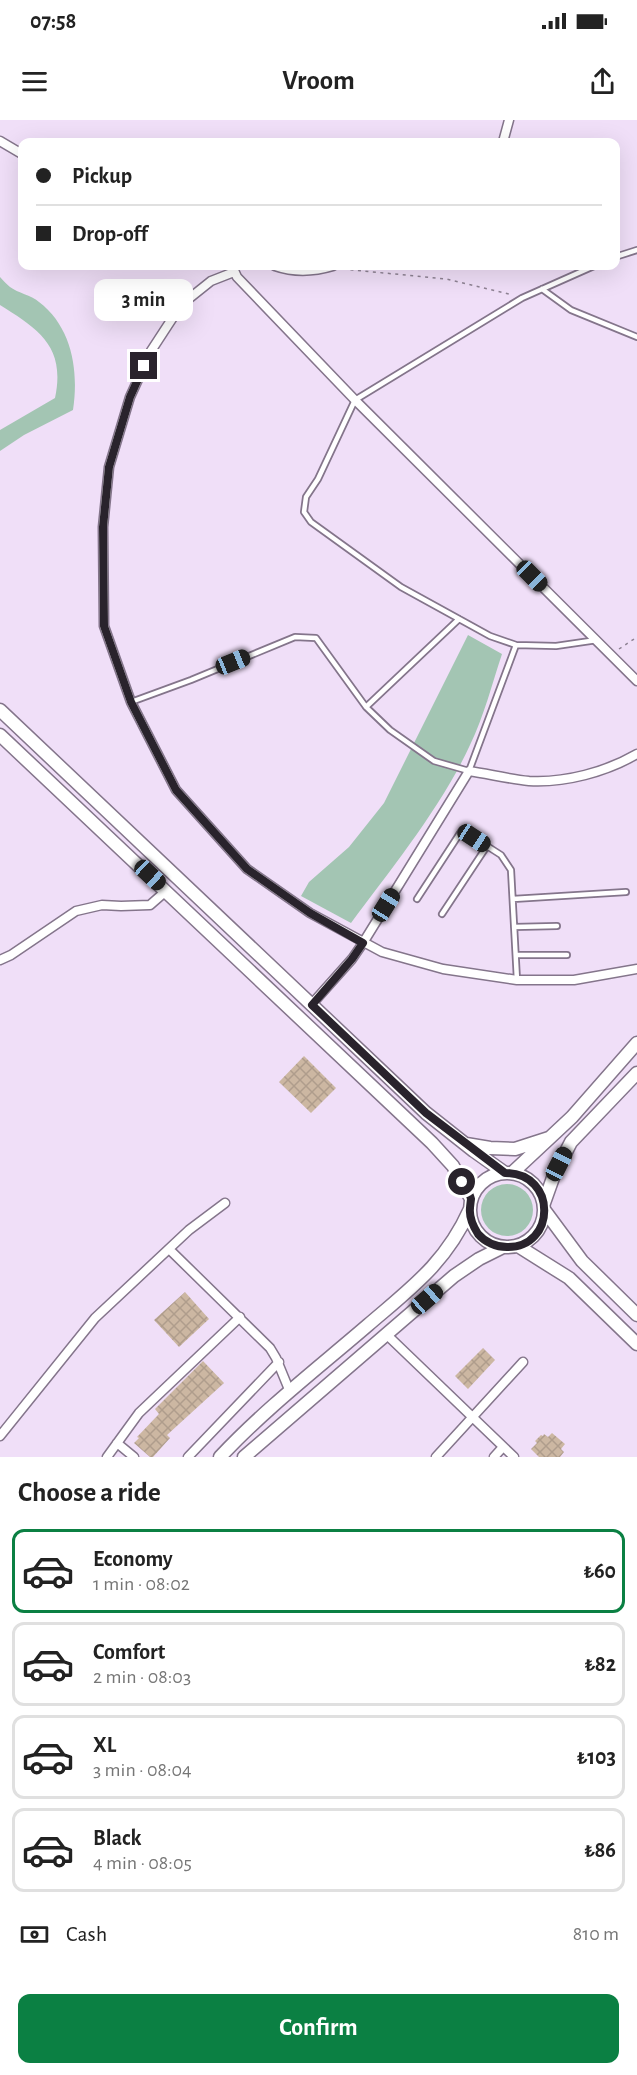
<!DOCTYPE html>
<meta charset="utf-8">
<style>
:root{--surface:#fff;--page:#f6f6f6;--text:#222;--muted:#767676;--line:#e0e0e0;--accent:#0b8043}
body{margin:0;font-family:"Alegreya Sans",sans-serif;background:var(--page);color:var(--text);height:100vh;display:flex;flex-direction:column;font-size:22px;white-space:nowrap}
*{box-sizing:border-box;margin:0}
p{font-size:20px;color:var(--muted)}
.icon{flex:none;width:33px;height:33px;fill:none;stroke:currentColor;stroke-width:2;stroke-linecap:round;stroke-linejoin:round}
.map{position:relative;height:1337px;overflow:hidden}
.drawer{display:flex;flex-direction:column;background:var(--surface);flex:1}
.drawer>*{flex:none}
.top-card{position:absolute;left:18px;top:18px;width:602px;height:132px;border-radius:12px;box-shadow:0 6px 24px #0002;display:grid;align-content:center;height:132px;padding:0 18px;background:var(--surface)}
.end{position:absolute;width:27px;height:27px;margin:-14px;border:8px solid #29232c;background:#fff;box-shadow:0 0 0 3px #fff}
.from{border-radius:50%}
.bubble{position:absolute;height:42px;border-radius:12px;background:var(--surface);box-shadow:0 6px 24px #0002;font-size:20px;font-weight:600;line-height:42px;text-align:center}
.car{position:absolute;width:18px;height:36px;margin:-18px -9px;border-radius:8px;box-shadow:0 0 4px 2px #0007;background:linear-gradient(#222 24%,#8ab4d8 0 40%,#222 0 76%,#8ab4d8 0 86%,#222 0)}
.top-card b{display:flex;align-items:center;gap:21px;height:57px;font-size:22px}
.top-card b+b{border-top:2px solid var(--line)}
.top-card i{width:15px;height:15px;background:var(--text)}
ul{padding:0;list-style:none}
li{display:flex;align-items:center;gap:18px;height:84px;margin:0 12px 9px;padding:0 6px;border:3px solid var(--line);border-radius:12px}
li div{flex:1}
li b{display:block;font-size:22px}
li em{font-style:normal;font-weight:600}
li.selected{border-color:var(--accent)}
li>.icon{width:54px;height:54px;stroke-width:1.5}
h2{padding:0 18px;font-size:27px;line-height:72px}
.pay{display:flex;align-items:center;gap:15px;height:66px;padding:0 18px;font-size:22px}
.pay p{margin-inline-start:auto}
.cta{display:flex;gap:12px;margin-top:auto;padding:12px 18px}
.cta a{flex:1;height:69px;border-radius:12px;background:var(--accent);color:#fff;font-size:24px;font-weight:600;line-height:69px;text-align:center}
.status{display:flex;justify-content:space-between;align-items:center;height:42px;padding:0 30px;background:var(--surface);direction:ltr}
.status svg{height:16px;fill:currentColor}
header{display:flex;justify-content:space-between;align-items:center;height:78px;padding:0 18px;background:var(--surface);font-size:27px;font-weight:600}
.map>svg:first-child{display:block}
.grass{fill:#a3c5b3}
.building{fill:url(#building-cross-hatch)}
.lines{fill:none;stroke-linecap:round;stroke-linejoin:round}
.lane-casing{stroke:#84758b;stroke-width:8}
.street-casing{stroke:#84758b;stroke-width:11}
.secondary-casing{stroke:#84758b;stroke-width:15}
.path{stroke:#8f8394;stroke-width:1.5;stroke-dasharray:3 4.5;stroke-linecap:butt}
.lane{stroke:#fff;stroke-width:4.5}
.street{stroke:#fff;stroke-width:8}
.secondary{stroke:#fff;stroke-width:12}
.route{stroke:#29232c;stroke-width:8}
</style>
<div class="status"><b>07:58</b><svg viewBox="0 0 49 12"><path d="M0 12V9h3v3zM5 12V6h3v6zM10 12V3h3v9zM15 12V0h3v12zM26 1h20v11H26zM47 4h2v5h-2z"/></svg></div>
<header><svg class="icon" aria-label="menu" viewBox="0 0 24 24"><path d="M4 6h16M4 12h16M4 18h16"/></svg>Vroom<svg class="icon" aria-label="share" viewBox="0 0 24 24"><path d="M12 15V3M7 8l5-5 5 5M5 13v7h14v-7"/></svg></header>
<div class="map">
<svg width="637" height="1337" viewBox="0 0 637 1337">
<defs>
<pattern id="building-cross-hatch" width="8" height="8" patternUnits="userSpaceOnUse" patternTransform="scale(1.5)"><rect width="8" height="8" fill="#ccb7a2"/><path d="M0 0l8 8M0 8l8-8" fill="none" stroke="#af9d8c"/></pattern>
</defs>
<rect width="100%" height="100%" fill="#f0dff8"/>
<path class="grass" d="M0 157C3 160 6 164 10 167 18 173 31 175 39 182 72 207 79 251 73 290L24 315 0 331V310L55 278C66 226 38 209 0 185Z
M468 515 502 534C492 564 484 596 470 625 442 686 392 748 351 803L301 776 309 762 349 727 384 683Z
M481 1090a26 26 0 1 1 52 0a26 26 0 1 1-52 0Z"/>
<path class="building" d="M304 936 336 968 311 993 279 962Z
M185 1172 209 1199 179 1227 154 1200Z
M483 1228 495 1240 468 1269 455 1256Z
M203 1241 224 1263 167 1315 170 1318 153 1337H150L134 1323 139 1318 137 1317 159 1294 155 1289Z
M552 1313 565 1324 561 1329 564 1332 560 1337H539L531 1329 537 1323 535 1321 541 1315 543 1316 544 1314 548 1317Z"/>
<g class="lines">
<defs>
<path id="lane" d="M615 137 637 130
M594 146 522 178 355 280 318 359 306 377 304 392 311 402 401 467 490 516 516 525 556 526 597 520
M542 169 571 190 637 217
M131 582 191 560 295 517 316 518 366 587 390 610 434 641 469 651 516 525
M366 587 459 499
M417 779 462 710 501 735 511 750 517 860
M513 779 626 772
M442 794 487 726
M514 807 557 806
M516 835H567"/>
<path id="street" d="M0 21 22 34
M503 22 509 0
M232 146 237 157 355 280 637 561
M275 146C295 153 313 152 333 146
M234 152 211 161 181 185 151 231 130 277 109 347 103 407 104 506 131 582 176 670 247 749 310 793 382 832 443 849 517 860H574L637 849
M0 840 11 835 76 791 102 785 121 786 150 785 166 771
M311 885 352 839 363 823 469 651C489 654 509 659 529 661 565 663 606 652 637 634
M170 1130 270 1228 276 1238 290 1272
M386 1214 514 1337
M0 1316 95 1198 189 1110 225 1083
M117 1323 134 1337
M107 1337 139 1293 240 1197
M188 1337 279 1242
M436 1337 523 1242
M494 1337 503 1327"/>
<path id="secondary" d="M0 590 426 993 474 1031 505 1053
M0 615 432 1023 453 1046 471 1079
M466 1024 490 1028 515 1029 549 1018
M470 1090a37 37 0 1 1 74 0a37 37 0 1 1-74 0Z
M512 1053 572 997 637 923
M544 1083 554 1055 571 1022 637 953
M545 1091 582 1141 637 1195
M518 1126 569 1158 637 1224
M220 1337C265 1289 318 1248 368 1205 411 1168 446 1143 470 1089
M244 1337 454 1156 479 1139 503 1127"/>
</defs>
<use href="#lane" class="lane-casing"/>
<use href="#street" class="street-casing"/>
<use href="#secondary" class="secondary-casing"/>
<path class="path" d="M343 149 446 159 513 175
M619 529 637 517"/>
<use href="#lane" class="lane"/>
<use href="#street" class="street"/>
<use href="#secondary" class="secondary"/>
</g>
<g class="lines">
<path class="route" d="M144 246 130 277 109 347 103 407 104 506 131 582 176 670 247 749 310 793 363 823 352 839 312 885 426 993 505 1053C558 1053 556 1128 507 1127 496 1127 485 1122 478 1114 473 1106 469 1097 470 1088 470 1087 471 1079 471 1079 470 1073 465 1067 462 1062"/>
</g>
</svg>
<i class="end from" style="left:462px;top:1062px"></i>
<i class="end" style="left:144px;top:246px"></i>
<div class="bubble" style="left:94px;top:159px;width:99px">3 min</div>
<i class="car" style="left:532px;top:456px;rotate:135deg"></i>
<i class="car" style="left:233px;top:542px;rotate:68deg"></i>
<i class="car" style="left:474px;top:718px;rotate:123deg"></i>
<i class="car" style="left:150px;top:755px;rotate:133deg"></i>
<i class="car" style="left:386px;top:785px;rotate:32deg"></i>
<i class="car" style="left:559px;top:1044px;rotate:27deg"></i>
<i class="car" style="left:427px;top:1179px;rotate:49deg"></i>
<div class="top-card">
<b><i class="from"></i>Pickup</b>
<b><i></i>Drop-off</b>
</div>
</div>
<section class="drawer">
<h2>Choose a ride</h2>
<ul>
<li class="selected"><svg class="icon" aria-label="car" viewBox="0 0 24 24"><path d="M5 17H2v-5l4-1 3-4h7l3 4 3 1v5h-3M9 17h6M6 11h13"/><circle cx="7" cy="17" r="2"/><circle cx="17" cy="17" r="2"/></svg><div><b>Economy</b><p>1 min · 08:02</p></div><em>₺60</em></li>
<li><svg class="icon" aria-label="car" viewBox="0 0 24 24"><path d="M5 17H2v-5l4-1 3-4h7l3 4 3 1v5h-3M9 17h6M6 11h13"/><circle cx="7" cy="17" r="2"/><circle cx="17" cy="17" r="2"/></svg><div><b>Comfort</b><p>2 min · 08:03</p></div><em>₺82</em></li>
<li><svg class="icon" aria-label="car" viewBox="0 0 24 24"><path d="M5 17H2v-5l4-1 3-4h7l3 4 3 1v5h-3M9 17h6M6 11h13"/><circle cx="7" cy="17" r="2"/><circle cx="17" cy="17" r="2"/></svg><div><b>XL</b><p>3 min · 08:04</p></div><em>₺103</em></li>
<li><svg class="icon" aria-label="car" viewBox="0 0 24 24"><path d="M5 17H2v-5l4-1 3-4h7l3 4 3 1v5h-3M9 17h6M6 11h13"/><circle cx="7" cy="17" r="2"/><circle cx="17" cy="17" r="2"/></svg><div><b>Black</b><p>4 min · 08:05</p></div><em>₺86</em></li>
</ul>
<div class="pay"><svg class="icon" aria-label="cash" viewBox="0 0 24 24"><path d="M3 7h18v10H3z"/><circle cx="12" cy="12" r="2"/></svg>Cash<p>810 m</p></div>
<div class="cta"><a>Confirm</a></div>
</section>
